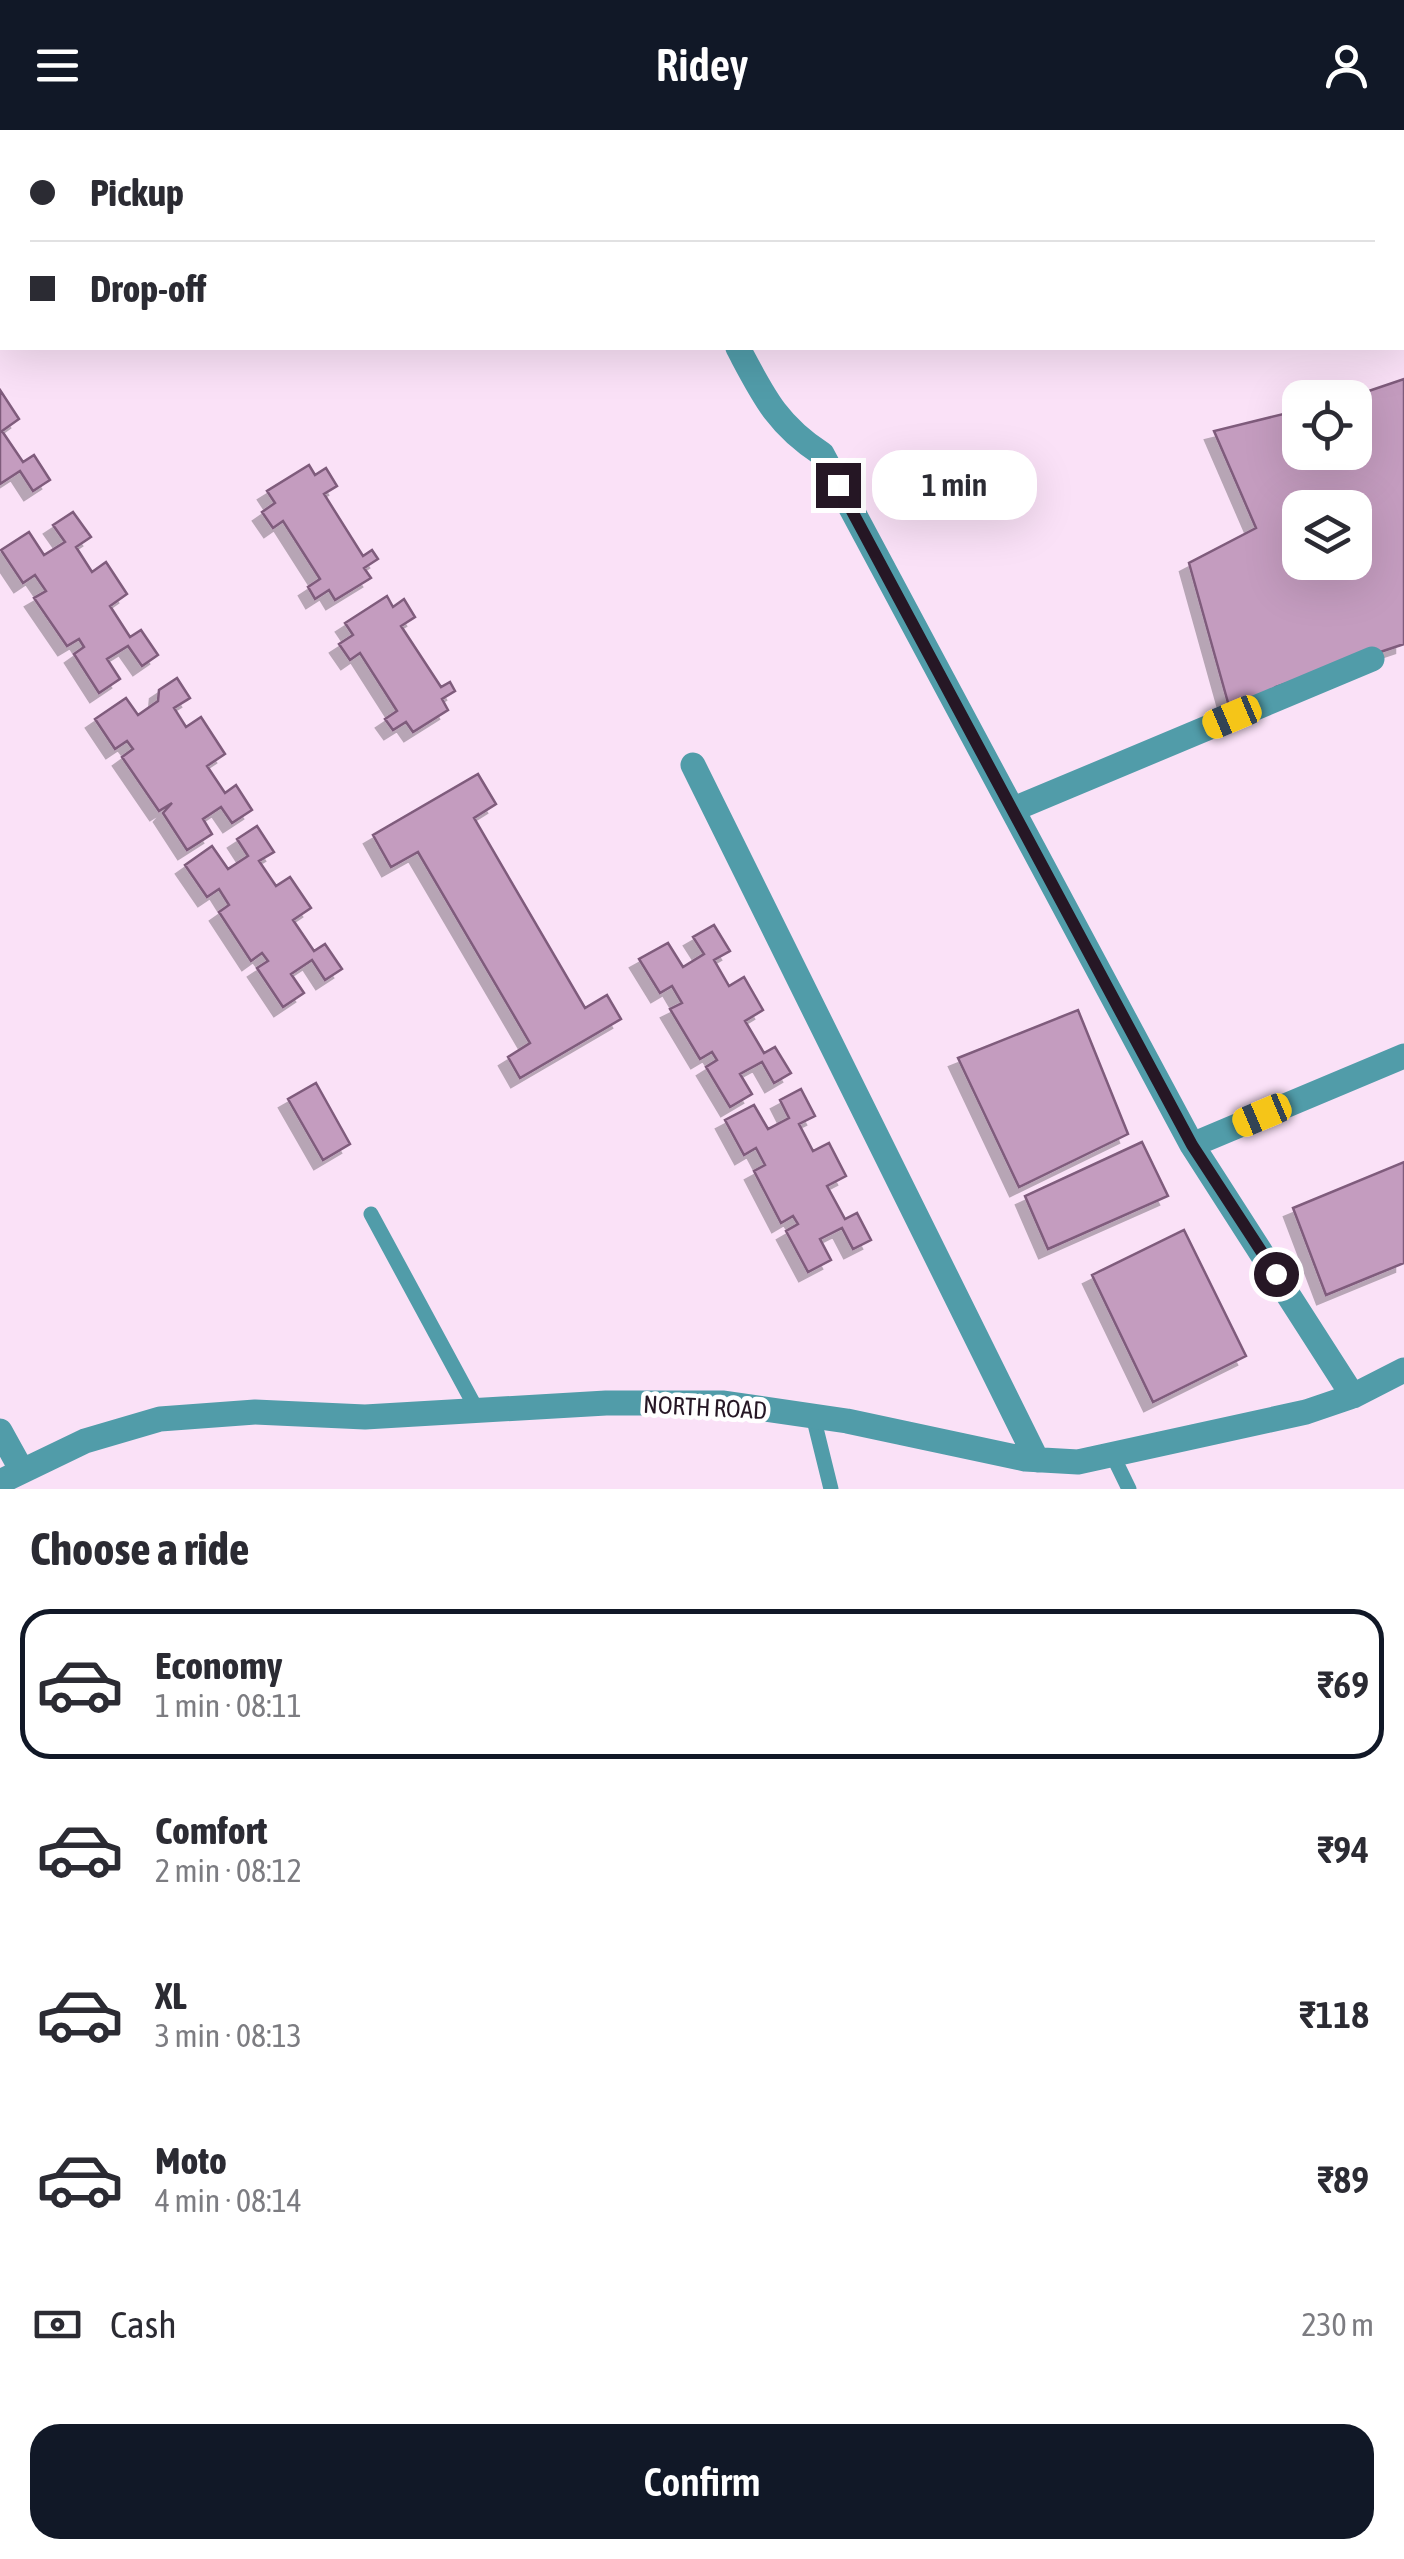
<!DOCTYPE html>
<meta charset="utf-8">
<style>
:root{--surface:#fff;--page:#f2f2f3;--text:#2b2b33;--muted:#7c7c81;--line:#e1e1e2;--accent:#111827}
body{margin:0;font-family:"Asap Condensed",sans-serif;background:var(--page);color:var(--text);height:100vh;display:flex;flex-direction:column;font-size:38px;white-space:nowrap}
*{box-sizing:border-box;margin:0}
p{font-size:32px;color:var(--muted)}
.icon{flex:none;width:55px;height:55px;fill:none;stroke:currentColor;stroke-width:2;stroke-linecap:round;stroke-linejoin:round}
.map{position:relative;height:1359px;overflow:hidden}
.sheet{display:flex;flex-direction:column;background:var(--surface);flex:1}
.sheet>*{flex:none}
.hud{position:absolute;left:0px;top:0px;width:1405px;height:220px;box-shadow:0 10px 40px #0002;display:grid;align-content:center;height:220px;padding:0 30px;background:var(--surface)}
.fabs{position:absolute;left:1282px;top:250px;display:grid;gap:20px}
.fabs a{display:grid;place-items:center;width:90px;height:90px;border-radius:20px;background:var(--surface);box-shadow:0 10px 40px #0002;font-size:50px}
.end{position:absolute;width:45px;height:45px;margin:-22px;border:12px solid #261725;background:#fff;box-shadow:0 0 0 5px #fff}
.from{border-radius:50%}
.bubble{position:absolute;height:70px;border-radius:30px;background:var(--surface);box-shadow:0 10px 40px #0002;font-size:32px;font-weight:600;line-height:70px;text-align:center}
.car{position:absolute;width:30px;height:60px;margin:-30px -15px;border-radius:12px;box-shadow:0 0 8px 2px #0007;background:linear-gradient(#f5c518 24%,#345 0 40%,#f5c518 0 76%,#345 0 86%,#f5c518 0)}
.hud b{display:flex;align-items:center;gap:35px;height:95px;font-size:38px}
.hud b+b{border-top:2px solid var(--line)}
.hud i{width:25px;height:25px;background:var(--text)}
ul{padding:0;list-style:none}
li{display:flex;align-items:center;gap:30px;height:150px;margin:0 20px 15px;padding:0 10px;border:5px solid transparent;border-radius:30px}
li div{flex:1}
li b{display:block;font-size:38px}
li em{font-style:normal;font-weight:600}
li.current{border-color:var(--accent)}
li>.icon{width:90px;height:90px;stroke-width:1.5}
h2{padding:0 30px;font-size:45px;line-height:120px}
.pay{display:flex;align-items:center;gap:25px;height:110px;padding:0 30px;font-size:38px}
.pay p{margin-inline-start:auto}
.action{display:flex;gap:20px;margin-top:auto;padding:20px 30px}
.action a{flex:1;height:115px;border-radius:30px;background:var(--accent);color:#fff;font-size:40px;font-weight:600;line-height:115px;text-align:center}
header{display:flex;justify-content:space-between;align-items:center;height:130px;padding:0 30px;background:var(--accent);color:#fff;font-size:45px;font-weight:600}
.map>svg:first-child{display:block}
.building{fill:#c49cbf;stroke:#7f5b7c;stroke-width:2.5;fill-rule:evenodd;filter:url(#shadow)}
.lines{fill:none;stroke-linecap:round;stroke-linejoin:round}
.service{stroke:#519ca9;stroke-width:15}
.minor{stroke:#519ca9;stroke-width:25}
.route{stroke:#261725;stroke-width:12}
.labels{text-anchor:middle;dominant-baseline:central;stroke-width:9;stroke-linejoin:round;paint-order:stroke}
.street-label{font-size:25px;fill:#261725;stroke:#fff}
</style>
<header><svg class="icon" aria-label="menu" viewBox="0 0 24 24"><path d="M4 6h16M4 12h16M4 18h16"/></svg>Ridey<svg class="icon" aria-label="person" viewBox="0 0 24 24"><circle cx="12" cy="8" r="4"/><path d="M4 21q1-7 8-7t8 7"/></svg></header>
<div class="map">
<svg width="1404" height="1359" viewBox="0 0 1404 1359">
<defs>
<filter id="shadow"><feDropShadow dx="-9" dy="9" stdDeviation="0" flood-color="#0004"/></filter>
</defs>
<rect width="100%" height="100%" fill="#fae1f7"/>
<path class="building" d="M1404 249V514L1276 557 1232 587 1189 433 1256 398 1214 301 1300 280V322H1355V268H1348ZM1300 378H1355V432H1300Z
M0 260 19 289 2 301 23 332 34 325 50 350 33 361 20 341 0 354Z
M309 335 315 345 326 338 337 356 324 364 363 426 372 420 378 429 364 438 371 448 335 470 329 460 315 469 308 457 320 449 283 391 273 398 262 382 275 373 267 361Z
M73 382 91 407 76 417 92 442 106 432 127 464 110 476 130 507 141 500 158 525 142 536 128 516 107 529 120 549 99 563 74 524 84 517 79 509 67 516 34 468 46 461 35 445 23 453 1 420 29 402 44 425 65 412 53 395Z
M387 466 393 477 404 469 415 487 401 496 441 557 450 552 455 561 442 569 448 580 413 602 406 592 393 600 385 589 397 581 360 523 350 530 339 514 353 505 345 493Z
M177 548 190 568 174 578 186 597 201 587 225 624 207 636 225 663 236 655 252 680 232 693 221 677 203 689 212 704 187 720 163 683 172 673 159 681 122 627 133 619 127 611 115 619 95 589 126 568 138 585 158 571 159 560Z
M478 644 496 674 474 688 585 878 607 865 621 889 520 948 508 927 530 913 418 722 391 737 373 705Z
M257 696 274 722 259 731 276 756 290 747 311 778 293 790 314 821 325 814 342 839 325 850 312 830 291 844 304 863 283 877 257 838 268 831 262 823 251 831 219 782 229 775 219 759 207 767 185 735 212 716 228 739 248 726 237 709Z
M714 795 730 821 714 830 729 856 744 847 763 880 745 891 764 923 775 917 791 943 774 953 762 932 740 944 752 964 730 977 706 937 717 930 712 922 700 929 670 879 682 873 672 856 660 863 639 829 668 813 683 837 704 824 693 807Z
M1078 880 1128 1004 1019 1057 958 928Z
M316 953 350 1014 323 1030 288 969Z
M801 959 815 986 799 994 813 1021 829 1013 846 1046 827 1056 845 1089 857 1083 871 1110 853 1119 842 1098 820 1109 831 1130 808 1142 786 1101 798 1094 793 1086 781 1093 754 1041 765 1035 756 1018 744 1025 725 990 754 975 768 999 789 988 780 970Z
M1142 1012 1168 1066 1048 1119 1025 1066Z
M1404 1032V1133L1326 1165 1293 1078Z
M1184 1100 1246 1226 1153 1272 1092 1145Z"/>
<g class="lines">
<path class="service" d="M371 1084 477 1280
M813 1286 831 1359
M1112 1324 1129 1359"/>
<path class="minor" d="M647 0 648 2
M738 218C763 265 776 294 822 324L1192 1015 1353 1266
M693 635 1037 1330
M1014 679 1372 529
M1192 1015 1404 926
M0 1301 21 1339
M0 1352 85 1311 160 1289 255 1282 365 1287 606 1273H724L847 1291 1025 1329 1078 1332 1306 1282 1353 1266 1404 1240"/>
</g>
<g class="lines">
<path class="route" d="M838 355 1192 1015 1276 1144"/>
</g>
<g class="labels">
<g class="street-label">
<text transform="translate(705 1277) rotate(3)">NORTH ROAD</text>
</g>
</g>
</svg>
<div class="fabs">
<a><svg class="icon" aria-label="locate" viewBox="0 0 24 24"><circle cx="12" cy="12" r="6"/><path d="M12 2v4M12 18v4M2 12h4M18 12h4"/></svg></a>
<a><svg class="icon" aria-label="layers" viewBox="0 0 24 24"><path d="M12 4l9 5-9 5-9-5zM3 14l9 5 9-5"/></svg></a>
</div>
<i class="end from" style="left:1276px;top:1144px"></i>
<i class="end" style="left:838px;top:355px"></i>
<div class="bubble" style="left:872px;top:320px;width:165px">1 min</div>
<i class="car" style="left:1232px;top:587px;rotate:247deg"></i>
<i class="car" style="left:1262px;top:985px;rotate:247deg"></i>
<div class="hud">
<b><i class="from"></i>Pickup</b>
<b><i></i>Drop-off</b>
</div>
</div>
<section class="sheet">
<h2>Choose a ride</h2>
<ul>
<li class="current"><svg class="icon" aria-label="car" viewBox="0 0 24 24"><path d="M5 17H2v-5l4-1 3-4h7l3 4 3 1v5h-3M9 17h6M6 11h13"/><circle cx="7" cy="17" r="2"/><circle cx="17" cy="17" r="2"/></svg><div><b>Economy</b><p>1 min · 08:11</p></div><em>₹69</em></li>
<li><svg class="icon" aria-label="car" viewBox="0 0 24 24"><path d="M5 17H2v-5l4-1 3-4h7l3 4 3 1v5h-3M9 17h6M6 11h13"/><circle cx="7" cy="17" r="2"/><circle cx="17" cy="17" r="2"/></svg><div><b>Comfort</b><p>2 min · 08:12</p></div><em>₹94</em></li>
<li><svg class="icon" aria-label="car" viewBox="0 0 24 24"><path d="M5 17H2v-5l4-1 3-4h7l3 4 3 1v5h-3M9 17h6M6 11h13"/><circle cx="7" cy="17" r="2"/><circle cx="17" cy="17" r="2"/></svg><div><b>XL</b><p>3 min · 08:13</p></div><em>₹118</em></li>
<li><svg class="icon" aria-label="car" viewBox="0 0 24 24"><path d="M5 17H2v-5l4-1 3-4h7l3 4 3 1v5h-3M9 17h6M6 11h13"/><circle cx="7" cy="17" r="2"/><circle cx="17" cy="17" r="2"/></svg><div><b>Moto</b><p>4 min · 08:14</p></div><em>₹89</em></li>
</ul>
<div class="pay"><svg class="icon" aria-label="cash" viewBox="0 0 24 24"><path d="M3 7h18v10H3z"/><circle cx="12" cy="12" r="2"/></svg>Cash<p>230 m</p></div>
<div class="action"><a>Confirm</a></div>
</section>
